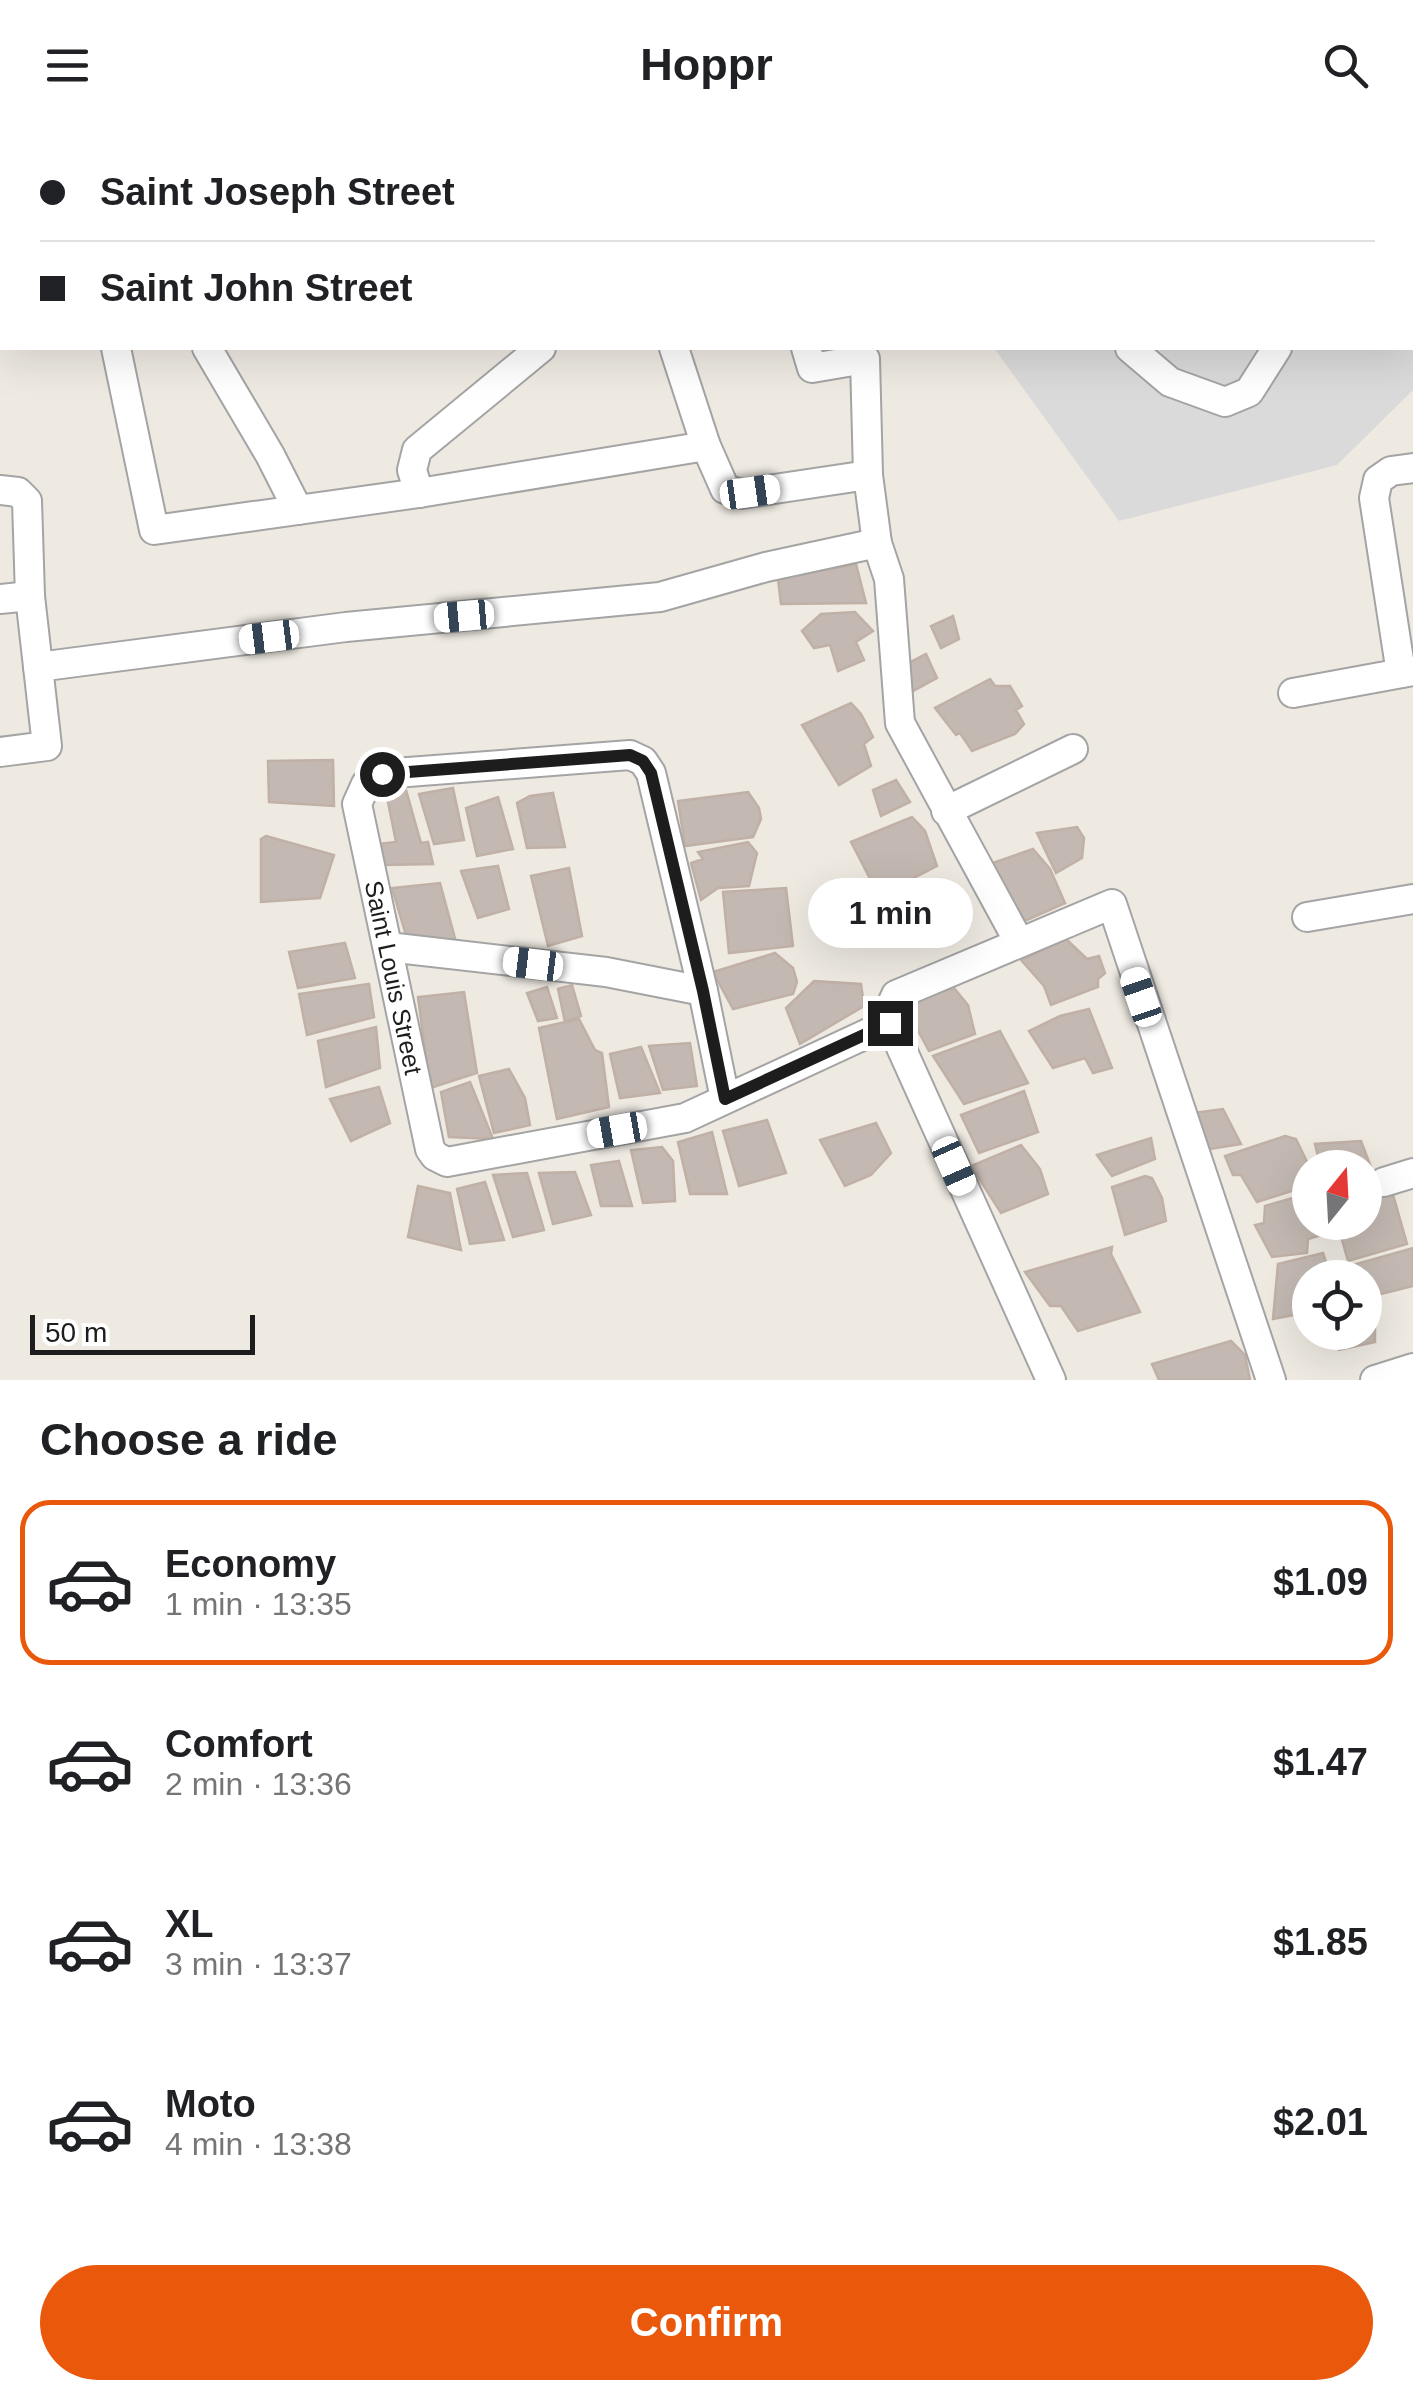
<!DOCTYPE html>
<meta charset="utf-8">
<style>
:root{--surface:#fff;--page:#f6f6f6;--text:#202124;--muted:#757577;--line:#e0e0e0;--accent:#ea580c}
body{margin:0;font-family:Helvetica,sans-serif;background:var(--page);color:var(--text);height:100vh;display:flex;flex-direction:column;font-size:38px;white-space:nowrap}
*{box-sizing:border-box;margin:0}
p{font-size:32px;color:var(--muted)}
.icon{flex:none;width:55px;height:55px;fill:none;stroke:currentColor;stroke-width:2;stroke-linecap:round;stroke-linejoin:round}
.map{position:relative;height:1250px;overflow:hidden}
.side{display:flex;flex-direction:column;background:var(--surface);flex:1}
.side>*{flex:none}
.hud{position:absolute;left:0px;top:0px;width:1415px;height:220px;box-shadow:0 10px 40px #0002;display:grid;align-content:center;height:220px;padding:0 40px;background:var(--surface)}
.needle{width:65px;rotate:18deg}
.fabs{position:absolute;left:1292px;top:1020px;display:grid;gap:20px}
.fabs a{display:grid;place-items:center;width:90px;height:90px;border-radius:50%;background:var(--surface);box-shadow:0 10px 40px #0002;font-size:50px}
.scale{position:absolute;left:30px;bottom:25px;width:225px;box-sizing:border-box;padding-left:10px;border:5px solid #1d1d1d;border-top:0;font-size:28px;line-height:35px;white-space:nowrap;color:#1d1d1d;-webkit-text-stroke:8px #fff;paint-order:stroke}
.end{position:absolute;width:45px;height:45px;margin:-22px;border:12px solid #1d1d1d;background:#fff;box-shadow:0 0 0 5px #fff}
.from{border-radius:50%}
.bubble{position:absolute;height:70px;border-radius:35px;background:var(--surface);box-shadow:0 10px 40px #0002;font-size:32px;font-weight:800;line-height:70px;text-align:center}
.car{position:absolute;width:30px;height:60px;margin:-30px -15px;border-radius:12px;box-shadow:0 0 8px 2px #0007;background:linear-gradient(#fff 24%,#345 0 40%,#fff 0 76%,#345 0 86%,#fff 0)}
.hud b{display:flex;align-items:center;gap:35px;height:95px;font-size:38px}
.hud b+b{border-top:2px solid var(--line)}
.hud i{width:25px;height:25px;background:var(--text)}
ul{padding:0;list-style:none}
li{display:flex;align-items:center;gap:30px;height:165px;margin:0 20px 15px;padding:0 20px;border:5px solid transparent;border-radius:30px}
li div{flex:1}
li b{display:block;font-size:38px}
li em{font-style:normal;font-weight:800}
li.active{border-color:var(--accent)}
li>.icon{width:90px;height:90px;stroke-width:1.5}
h2{padding:0 40px;font-size:45px;line-height:120px}
.action{display:flex;gap:20px;margin-top:auto;padding:20px 40px}
.action a{flex:1;height:115px;border-radius:60px;background:var(--accent);color:#fff;font-size:40px;font-weight:800;line-height:115px;text-align:center}
header{display:flex;justify-content:space-between;align-items:center;height:130px;padding:0 40px;background:var(--surface);font-size:45px;font-weight:800}
.map>svg:first-child{display:block}
.residential{fill:#dbdada}
.building{fill:#c3b9b2;stroke:#c0b0a5;stroke-width:2.5}
.lines{fill:none;stroke-linecap:round;stroke-linejoin:round}
.street-casing{stroke:#a4a4a4;stroke-width:32}
.street{stroke:#fff;stroke-width:28}
.route{stroke:#1d1d1d;stroke-width:12}
.labels{text-anchor:middle;dominant-baseline:central;stroke-width:8;stroke-linejoin:round;paint-order:stroke}
.street-label{font-size:25px;fill:#1d1d1d;stroke:#fff}
</style>
<header><svg class="icon" aria-label="menu" viewBox="0 0 24 24"><path d="M4 6h16M4 12h16M4 18h16"/></svg>Hoppr<svg class="icon" aria-label="search" viewBox="0 0 24 24"><circle cx="10" cy="10" r="6"/><path d="M15 15l6 6"/></svg></header>
<div class="map">
<svg width="1413" height="1250" viewBox="0 0 1413 1250">
<rect width="100%" height="100%" fill="#eeeae2"/>
<path class="residential" d="M868 0H1413V260L1337 335 1119 391 994 218H1412V2H867Z"/>
<path class="building" d="M856 434 866 473 781 474 778 449Z
M855 482 873 501 856 512 864 530 838 541 830 515 814 518 802 501 821 484Z
M953 486 959 509 941 518 931 496Z
M926 524 937 548 913 561 899 538Z
M990 549 995 556H1010L1022 576 1016 580 1024 594 1015 604 972 621 960 603 956 605 935 578Z
M851 573 861 584 873 607 864 614 871 636 839 655 802 595Z
M333 630 334 676 269 672 268 631Z
M896 650 910 672 881 686 873 660Z
M453 658 464 710 434 714 419 664Z
M406 660 421 713 428 712 433 734 385 735 378 714 396 712 386 662Z
M748 662 759 678 761 689 753 707 685 716 678 671Z
M553 663 565 717 527 718 517 673 530 666Z
M498 667 513 719 477 726 466 678Z
M912 687 925 701 937 736 879 766 851 712Z
M1077 697 1084 708 1082 728 1056 743 1037 703Z
M266 706 334 725 320 768 261 772V709Z
M748 712 757 723 749 756 718 758 701 770 691 733 703 729 698 722Z
M1033 719 1050 739 1065 773 1025 791 990 734Z
M498 736 509 779 478 788 461 741Z
M569 738 582 806 548 816 531 746Z
M440 753 456 812 406 805 392 758Z
M951 753 966 785 925 810 911 770Z
M786 758 793 816 729 823 723 762Z
M1066 809 1087 829 1099 826 1105 843 1098 849V857L1051 875 1044 856 1021 830Z
M345 813 355 848 298 858 289 822Z
M775 823 793 838 797 852 793 864 733 879 713 842Z
M814 851 861 854 864 876 800 914 786 878Z
M369 854 374 887 307 905 299 864Z
M572 855 581 886 565 892 558 859Z
M547 857 557 888 538 891 527 863Z
M954 858 968 875 975 904 929 921 902 871Z
M464 862 477 943 430 958 418 867Z
M1089 879 1112 938 1093 943 1085 928 1053 938 1029 901 1060 886Z
M579 889 595 920 602 923 609 977 557 989 539 898Z
M376 897 380 938 326 957 318 911Z
M1000 901 1028 953 964 974 933 926Z
M690 913 697 956 663 960 649 916Z
M641 917 660 963 620 968 610 924Z
M509 939 525 968 530 995 494 1003 479 946Z
M470 952 493 1009 449 1007 441 962Z
M379 957 390 993 351 1011 330 969Z
M1024 961 1038 1002 979 1023 961 985Z
M1223 979 1241 1014 1203 1020 1193 983Z
M767 990 786 1043 739 1056 723 1001Z
M876 993 891 1023 871 1045 845 1056 820 1010Z
M712 1002 727 1064H690L678 1012Z
M1285 1006 1296 1009 1309 1036 1307 1056 1257 1072 1241 1045H1233L1225 1026Z
M1151 1008 1155 1029 1112 1046 1097 1025Z
M1361 1011 1379 1058 1365 1061V1038H1321L1315 1014Z
M1021 1015 1040 1039 1048 1064 1001 1083 971 1036Z
M662 1017 673 1031 675 1071 643 1073 631 1020Z
M619 1031 632 1076H601L591 1035Z
M575 1042 591 1085 553 1094 539 1043Z
M527 1043 544 1100 513 1107 493 1045Z
M1145 1046 1152 1048 1162 1068 1166 1091 1125 1105 1112 1057Z
M485 1052 504 1110 470 1114 457 1059Z
M418 1056 450 1063 461 1120 408 1107Z
M1392 1061 1407 1114 1348 1131 1337 1092H1365V1070Z
M1310 1063V1092H1319L1321 1105 1308 1109 1307 1123 1272 1127 1255 1095 1264 1093 1265 1076Z
M1112 1117 1111 1124 1140 1182 1078 1201 1061 1176H1050L1025 1142Z
M1413 1118V1156L1365 1168V1148H1352L1349 1136Z
M1323 1123 1331 1148H1310V1182L1273 1189 1278 1134Z
M1365 1177 1375 1189V1212L1339 1220 1323 1209 1322 1202H1365Z
M1231 1211 1245 1225 1250 1250H1159L1152 1234Z"/>
<g class="lines">
<defs>
<g id="street">
<path d="M1102 2 1104 0"/>
<path d="M1412 85H1413"/>
<path d="M116 218 154 400 419 363 706 316"/>
<path d="M207 218 270 325 298 380"/>
<path d="M674 218 706 316 725 359 741 364 868 345"/>
<path d="M806 218 812 238 865 229 868 345 877 413 889 449 900 593 1019 812"/>
<path d="M1130 218 1170 252 1225 272 1249 262 1277 218"/>
<path d="M0 360 18 362 27 371 30 466 47 616 0 622"/>
<path d="M419 363 412 340 417 320 541 218"/>
<path d="M0 469 30 466"/>
<path d="M38 537 346 497 660 467 766 437 877 413"/>
<path d="M1401 543 1374 368 1378 350 1391 341 1413 338"/>
<path d="M1293 563 1413 541"/>
<path d="M946 681 1073 619"/>
<path d="M1307 787 1413 769"/>
<path d="M388 817 606 842 703 861"/>
<path id="s1" d="M725 969 703 861 651 643 643 631 630 625 382 644 366 654 357 674 430 1019 435 1026 447 1032 685 988 890 893"/>
<path d="M1384 1052 1413 1043"/>
<path d="M1051 1250 890 893V878L896 865 1112 774 1271 1250"/>
<path d="M1375 1250 1413 1238"/>
</g>
</defs>
<use href="#street" class="street-casing"/>
<use href="#street" class="street"/>
</g>
<g class="lines">
<path class="route" d="M382 644 630 625 643 631 651 643 703 861 725 969 890 893"/>
</g>
<g class="labels">
<g class="street-label">
<text stroke="none"><textPath href="#s1" startOffset="830">Saint Louis Street</textPath></text>
</g>
</g>
</svg>
<div class="fabs">
<a><svg class="needle" viewBox="-14 -14 28 28"><path d="M0-13l5 13h-10z" fill="#e53935"/><path d="M0 13l5-13h-10z" fill="#757577"/></svg></a>
<a><svg class="icon" aria-label="locate" viewBox="0 0 24 24"><circle cx="12" cy="12" r="6"/><path d="M12 2v4M12 18v4M2 12h4M18 12h4"/></svg></a>
</div>
<div class="scale">50 m</div>
<i class="end from" style="left:382px;top:644px"></i>
<i class="end" style="left:890px;top:893px"></i>
<div class="bubble" style="left:808px;top:748px;width:165px">1 min</div>
<i class="car" style="left:750px;top:362px;rotate:82deg"></i>
<i class="car" style="left:464px;top:486px;rotate:265deg"></i>
<i class="car" style="left:269px;top:507px;rotate:263deg"></i>
<i class="car" style="left:533px;top:834px;rotate:277deg"></i>
<i class="car" style="left:1141px;top:867px;rotate:341deg"></i>
<i class="car" style="left:617px;top:1000px;rotate:260deg"></i>
<i class="car" style="left:954px;top:1036px;rotate:156deg"></i>
<div class="hud">
<b><i class="from"></i>Saint Joseph Street</b>
<b><i></i>Saint John Street</b>
</div>
</div>
<section class="side">
<h2>Choose a ride</h2>
<ul>
<li class="active"><svg class="icon" aria-label="car" viewBox="0 0 24 24"><path d="M5 17H2v-5l4-1 3-4h7l3 4 3 1v5h-3M9 17h6M6 11h13"/><circle cx="7" cy="17" r="2"/><circle cx="17" cy="17" r="2"/></svg><div><b>Economy</b><p>1 min · 13:35</p></div><em>$1.09</em></li>
<li><svg class="icon" aria-label="car" viewBox="0 0 24 24"><path d="M5 17H2v-5l4-1 3-4h7l3 4 3 1v5h-3M9 17h6M6 11h13"/><circle cx="7" cy="17" r="2"/><circle cx="17" cy="17" r="2"/></svg><div><b>Comfort</b><p>2 min · 13:36</p></div><em>$1.47</em></li>
<li><svg class="icon" aria-label="car" viewBox="0 0 24 24"><path d="M5 17H2v-5l4-1 3-4h7l3 4 3 1v5h-3M9 17h6M6 11h13"/><circle cx="7" cy="17" r="2"/><circle cx="17" cy="17" r="2"/></svg><div><b>XL</b><p>3 min · 13:37</p></div><em>$1.85</em></li>
<li><svg class="icon" aria-label="car" viewBox="0 0 24 24"><path d="M5 17H2v-5l4-1 3-4h7l3 4 3 1v5h-3M9 17h6M6 11h13"/><circle cx="7" cy="17" r="2"/><circle cx="17" cy="17" r="2"/></svg><div><b>Moto</b><p>4 min · 13:38</p></div><em>$2.01</em></li>
</ul>
<div class="action"><a>Confirm</a></div>
</section>
